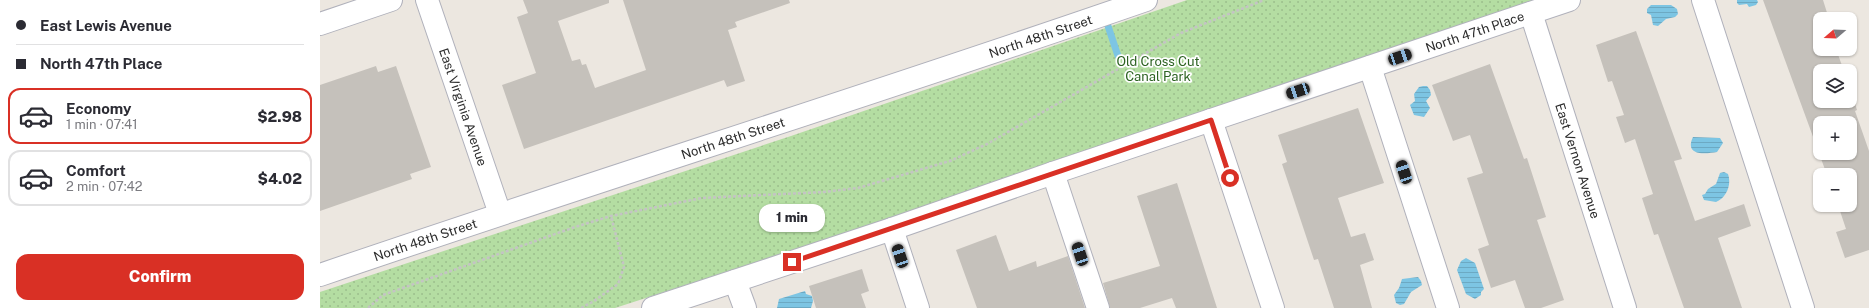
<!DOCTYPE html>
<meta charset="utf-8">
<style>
:root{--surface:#fff;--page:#f7f7f7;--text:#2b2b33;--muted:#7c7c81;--line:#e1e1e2;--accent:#d93025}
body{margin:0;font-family:"Public Sans",sans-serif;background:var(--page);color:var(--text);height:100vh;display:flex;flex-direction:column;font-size:15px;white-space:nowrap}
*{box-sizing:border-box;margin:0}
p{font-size:13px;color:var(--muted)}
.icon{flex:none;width:22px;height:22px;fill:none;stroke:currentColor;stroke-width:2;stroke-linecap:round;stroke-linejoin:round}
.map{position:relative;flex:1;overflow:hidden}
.side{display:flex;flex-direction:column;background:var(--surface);width:320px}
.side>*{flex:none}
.hud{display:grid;align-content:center;height:88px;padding:0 16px;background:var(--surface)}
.needle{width:26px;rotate:251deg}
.fabs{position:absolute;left:1493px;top:12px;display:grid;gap:8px}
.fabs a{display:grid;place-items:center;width:44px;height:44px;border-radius:8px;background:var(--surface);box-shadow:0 1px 3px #0004;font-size:20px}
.end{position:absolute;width:18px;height:18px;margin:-9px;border:5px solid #d93025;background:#fff;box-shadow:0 0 0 2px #fff}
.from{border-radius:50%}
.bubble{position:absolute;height:28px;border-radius:12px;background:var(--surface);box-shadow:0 1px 3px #0004;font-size:13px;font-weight:800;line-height:28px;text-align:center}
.car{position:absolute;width:12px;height:24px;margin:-12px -6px;border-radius:5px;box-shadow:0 0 3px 1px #0007;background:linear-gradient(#222 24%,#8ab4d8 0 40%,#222 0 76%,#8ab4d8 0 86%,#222 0)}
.hud b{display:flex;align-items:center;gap:14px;height:38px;font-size:15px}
.hud b+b{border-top:1px solid var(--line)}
.hud i{width:10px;height:10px;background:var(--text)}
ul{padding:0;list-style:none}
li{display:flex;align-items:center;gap:12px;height:56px;margin:0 8px 6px;padding:0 8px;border:2px solid var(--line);border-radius:12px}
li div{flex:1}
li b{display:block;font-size:15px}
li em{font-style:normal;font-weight:800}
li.selected{border-color:var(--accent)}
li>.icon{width:36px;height:36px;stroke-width:1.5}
.action{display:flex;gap:8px;margin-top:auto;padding:8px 16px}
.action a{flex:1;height:46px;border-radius:12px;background:var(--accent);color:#fff;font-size:16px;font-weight:800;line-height:46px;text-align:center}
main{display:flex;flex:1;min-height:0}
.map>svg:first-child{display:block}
.park{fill:url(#park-dots)}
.water{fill:url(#water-rules)}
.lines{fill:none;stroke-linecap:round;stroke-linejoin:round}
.stream{stroke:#7dc5e3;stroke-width:7}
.building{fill:#c5c1bb;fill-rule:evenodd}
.minor-casing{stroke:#b0b1bb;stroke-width:24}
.path{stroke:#c4c4c4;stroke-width:2.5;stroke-dasharray:3 2;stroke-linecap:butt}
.minor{stroke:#fff;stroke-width:22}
.route{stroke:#d93025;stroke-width:5}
.labels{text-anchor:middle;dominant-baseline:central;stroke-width:3.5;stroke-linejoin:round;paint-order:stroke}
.street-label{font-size:13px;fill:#2c2c2c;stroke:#fff}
.park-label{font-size:13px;fill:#2d6322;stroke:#fff}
</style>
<main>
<section class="side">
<div class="hud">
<b><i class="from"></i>East Lewis Avenue</b>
<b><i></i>North 47th Place</b>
</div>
<ul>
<li class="selected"><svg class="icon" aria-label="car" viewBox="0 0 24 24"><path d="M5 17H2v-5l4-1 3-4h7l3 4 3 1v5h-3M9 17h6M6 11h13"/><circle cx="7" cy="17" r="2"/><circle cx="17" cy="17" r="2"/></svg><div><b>Economy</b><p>1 min · 07:41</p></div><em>$2.98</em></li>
<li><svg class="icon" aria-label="car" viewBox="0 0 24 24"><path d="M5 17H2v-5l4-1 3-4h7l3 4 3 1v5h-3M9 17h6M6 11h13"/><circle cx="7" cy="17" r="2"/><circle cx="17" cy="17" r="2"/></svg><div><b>Comfort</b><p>2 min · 07:42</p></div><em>$4.02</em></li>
</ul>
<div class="action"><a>Confirm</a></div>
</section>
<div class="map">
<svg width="1549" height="308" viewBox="0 0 1549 308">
<defs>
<pattern id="park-dots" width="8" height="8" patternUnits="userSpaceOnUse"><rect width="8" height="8" fill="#b4dda2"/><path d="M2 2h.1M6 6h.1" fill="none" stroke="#9bbe8c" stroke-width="1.8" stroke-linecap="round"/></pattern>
<pattern id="water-rules" width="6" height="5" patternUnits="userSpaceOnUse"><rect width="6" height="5" fill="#7dc5e3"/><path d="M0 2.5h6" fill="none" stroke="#6ca9c3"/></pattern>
</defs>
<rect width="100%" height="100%" fill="#ece7e0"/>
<path class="park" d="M867 0H1215L570 219 295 308H0V292L471 136Z"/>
<path class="water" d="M1417 0H1437L1438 2 1436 5 1429 7 1427 4 1419 5 1417 3Z
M1331 5H1351L1357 9 1358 14 1355 17 1346 19 1338 26 1333 25 1331 15 1327 13V9Z
M1103 86H1107L1110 90 1111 95 1106 101 1110 108 1104 117 1094 115 1090 105 1095 101 1094 94 1099 87Z
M1373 137 1400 138 1403 143 1397 152C1385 154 1364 156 1373 137Z
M1404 172 1408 174C1412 185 1406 198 1396 202L1384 200 1382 195 1385 194 1388 189 1396 184 1400 173Z
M1146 258 1155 263 1164 289 1161 292V295L1155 299 1146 294 1137 270 1141 261Z
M1098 277 1101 281 1102 285 1091 292 1084 304 1080 305 1076 303 1074 295 1079 288 1082 279Z
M485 291 486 294 492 296 493 301 491 308H457L459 299Z"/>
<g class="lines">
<path class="stream" d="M785 17 798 56"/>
</g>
<path class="building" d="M203 0H289V3L238 21 252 61 260 59 262 65 266 64 275 88 326 70 303 0H469L470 3 415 22 417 27 408 30 425 81 407 87 404 80 204 149 182 85 216 73 197 17 208 13Z
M1443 0H1503L1509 19H1500V49H1516L1524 71H1500V101H1530V88L1537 110 1535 111 1549 151V250L1525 258 1516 232 1526 229 1518 205H1530V175H1507ZM1500 123H1530V153H1500Z
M1316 31 1362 159 1354 161 1375 221 1424 204 1431 226 1398 238 1422 308H1364L1338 234 1334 235 1322 198 1333 194 1315 139 1305 143 1296 117 1304 115 1292 81 1288 82 1276 45Z
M1170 64 1204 159 1207 158 1226 217 1217 220 1244 300 1221 308H1205L1195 280 1171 288 1158 249 1169 245 1147 178 1163 173 1150 135 1133 141 1112 85Z
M56 66 58 72 76 66 111 167 90 174 92 179 0 211V85Z
M1038 108 1064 183 1018 198 1031 237 1045 233 1054 260 1040 265 1052 308H1014L998 259 994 260 962 164 967 162 958 135Z
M857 183 897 308H856L852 298 820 308H790L783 283 840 266 817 196Z
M676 235 689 271 716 261 717 267 748 256 765 308H657L636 250Z
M542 269 549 291 541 294 546 308H496L489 286Z"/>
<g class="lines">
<defs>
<g id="minor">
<path id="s1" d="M107 0 180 214"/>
<path d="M1383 0 1483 308"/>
<path id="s2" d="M1211 13 1305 308"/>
<path d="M0 24 71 0"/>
<path d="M1050 67 1128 308"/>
<path d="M891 120 953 308"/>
<path d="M733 173 778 308"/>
<path d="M572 229 598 308"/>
<path id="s3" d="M0 275C275 181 552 95 826 0"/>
<path d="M415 281 425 308"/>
<path id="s4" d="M333 308 572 229 733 173 1249 0"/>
</g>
</defs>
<use href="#minor" class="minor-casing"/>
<path class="path" d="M48 308 63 295 255 227 291 216 382 198 504 192 538 188 630 161 667 144 861 33 944 0
M261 308 274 301 298 284 304 267 291 216"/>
<use href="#minor" class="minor"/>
</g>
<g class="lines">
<path class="route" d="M472 262 891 120 910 178"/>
</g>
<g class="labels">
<g class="street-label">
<text stroke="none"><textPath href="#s4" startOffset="867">North 47th Place</textPath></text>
<text stroke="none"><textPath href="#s3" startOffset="759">North 48th Street</textPath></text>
<text stroke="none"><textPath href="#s1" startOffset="113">East Virginia Avenue</textPath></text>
<text stroke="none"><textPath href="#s3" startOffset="435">North 48th Street</textPath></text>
<text stroke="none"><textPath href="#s2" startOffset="155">East Vernon Avenue</textPath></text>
<text stroke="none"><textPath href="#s3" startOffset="111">North 48th Street</textPath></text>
</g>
<g class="park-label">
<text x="838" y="61">Old Cross Cut<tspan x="838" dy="15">Canal Park</tspan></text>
</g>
</g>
</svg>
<div class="fabs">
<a><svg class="needle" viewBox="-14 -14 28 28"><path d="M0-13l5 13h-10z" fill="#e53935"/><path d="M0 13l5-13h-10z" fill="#7c7c81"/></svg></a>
<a><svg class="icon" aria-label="layers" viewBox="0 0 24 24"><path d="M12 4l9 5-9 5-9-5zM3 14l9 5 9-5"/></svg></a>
<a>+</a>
<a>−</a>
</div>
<i class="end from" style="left:910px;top:178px"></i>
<i class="end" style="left:472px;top:262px"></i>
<div class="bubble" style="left:439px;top:204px;width:66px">1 min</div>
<i class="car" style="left:1080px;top:57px;rotate:71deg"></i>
<i class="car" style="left:978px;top:91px;rotate:252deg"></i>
<i class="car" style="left:1084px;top:172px;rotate:342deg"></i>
<i class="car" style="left:760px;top:254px;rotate:342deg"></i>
<i class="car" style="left:580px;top:256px;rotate:342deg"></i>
</div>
</main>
